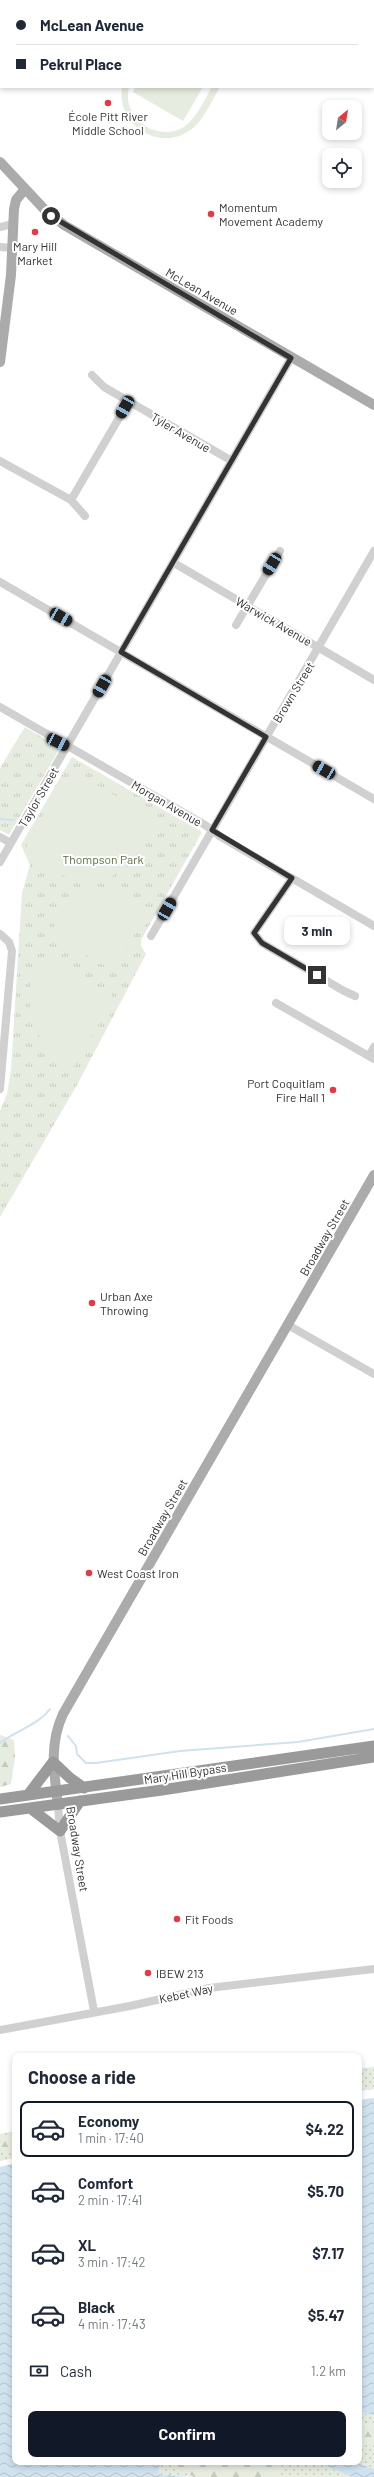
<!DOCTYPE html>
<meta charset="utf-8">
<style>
:root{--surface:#fff;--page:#f6f6f7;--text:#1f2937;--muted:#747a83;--line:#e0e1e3;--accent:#111827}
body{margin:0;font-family:Barlow,sans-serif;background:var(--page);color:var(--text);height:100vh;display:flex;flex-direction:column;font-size:15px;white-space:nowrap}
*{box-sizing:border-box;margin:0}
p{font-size:13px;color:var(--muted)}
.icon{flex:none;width:22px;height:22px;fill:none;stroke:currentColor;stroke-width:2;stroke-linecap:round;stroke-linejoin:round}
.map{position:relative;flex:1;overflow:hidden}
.sheet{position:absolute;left:12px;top:2053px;width:350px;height:412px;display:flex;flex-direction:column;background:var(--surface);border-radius:8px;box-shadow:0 2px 6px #0003}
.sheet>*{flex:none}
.guide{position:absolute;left:0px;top:0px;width:374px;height:88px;box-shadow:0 2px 6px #0003;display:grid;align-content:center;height:88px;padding:0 16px;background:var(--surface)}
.needle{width:26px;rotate:30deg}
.fabs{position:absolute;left:322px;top:100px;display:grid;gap:8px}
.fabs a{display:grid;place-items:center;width:40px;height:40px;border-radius:8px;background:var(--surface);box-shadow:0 2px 6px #0003;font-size:20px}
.end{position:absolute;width:18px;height:18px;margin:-9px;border:5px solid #333;background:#fff;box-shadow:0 0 0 2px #fff}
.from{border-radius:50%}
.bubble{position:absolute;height:28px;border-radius:8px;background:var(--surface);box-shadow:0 2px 6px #0003;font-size:13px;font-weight:700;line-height:28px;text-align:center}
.car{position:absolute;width:12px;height:24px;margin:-12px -6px;border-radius:5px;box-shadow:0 0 3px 1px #0007;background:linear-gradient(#222 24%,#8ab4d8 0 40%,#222 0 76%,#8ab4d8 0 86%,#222 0)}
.guide b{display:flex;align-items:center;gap:14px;height:38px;font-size:15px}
.guide b+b{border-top:1px solid var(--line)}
.guide i{width:10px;height:10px;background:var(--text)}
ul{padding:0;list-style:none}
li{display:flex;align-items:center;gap:12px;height:56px;margin:0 8px 6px;padding:0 8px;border:2px solid transparent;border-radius:8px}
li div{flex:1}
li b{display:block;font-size:15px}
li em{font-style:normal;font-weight:700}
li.selected{border-color:var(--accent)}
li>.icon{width:36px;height:36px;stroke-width:1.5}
h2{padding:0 16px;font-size:18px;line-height:48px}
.pay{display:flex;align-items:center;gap:10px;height:44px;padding:0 16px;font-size:15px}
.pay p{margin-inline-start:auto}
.action{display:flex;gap:8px;margin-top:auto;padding:8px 16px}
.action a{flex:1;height:46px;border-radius:8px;background:var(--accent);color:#fff;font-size:16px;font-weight:700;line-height:46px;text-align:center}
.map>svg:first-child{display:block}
.grass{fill:url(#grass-dots)}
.forest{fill:url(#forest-firs)}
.park{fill:url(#park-tufts)}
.pitch{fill:#e6ecdf}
.water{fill:url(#water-waves)}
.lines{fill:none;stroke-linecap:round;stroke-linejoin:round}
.stream{stroke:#cfe2ee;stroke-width:2}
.minor{stroke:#d0d0d0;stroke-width:8}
.major{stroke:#ababab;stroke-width:10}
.highway{stroke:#9a9a9a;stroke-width:11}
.route{stroke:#333;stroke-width:5}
.poi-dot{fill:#e63946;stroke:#fff;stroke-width:1.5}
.labels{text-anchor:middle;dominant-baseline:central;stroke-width:4;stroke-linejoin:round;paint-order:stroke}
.poi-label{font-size:12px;fill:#333;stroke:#fff;text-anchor:start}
.street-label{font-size:12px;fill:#333;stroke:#fff}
.park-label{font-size:12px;fill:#56703f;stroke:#fff}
</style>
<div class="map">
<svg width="374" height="2477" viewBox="0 0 374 2477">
<defs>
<pattern id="grass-dots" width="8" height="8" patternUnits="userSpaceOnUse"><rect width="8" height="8" fill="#e6ecdf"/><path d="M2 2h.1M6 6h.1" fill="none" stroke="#c6cbc0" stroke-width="1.8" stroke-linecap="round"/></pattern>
<pattern id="forest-firs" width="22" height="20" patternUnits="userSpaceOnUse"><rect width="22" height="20" fill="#e6ecdf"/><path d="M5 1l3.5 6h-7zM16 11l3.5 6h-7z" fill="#c6cbc0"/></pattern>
<pattern id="park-tufts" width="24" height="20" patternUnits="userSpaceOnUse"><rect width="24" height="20" fill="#e6ecdf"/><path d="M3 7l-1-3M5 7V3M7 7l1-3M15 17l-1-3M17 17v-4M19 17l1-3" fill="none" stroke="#c6cbc0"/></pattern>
<pattern id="water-waves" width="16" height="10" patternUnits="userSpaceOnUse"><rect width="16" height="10" fill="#cfe2ee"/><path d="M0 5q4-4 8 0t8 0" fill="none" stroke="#b2c2cd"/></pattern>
</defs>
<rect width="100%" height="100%" fill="#fff"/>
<path class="grass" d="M374 2067V2089L359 2091V2068Z
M15 2131V2158L0 2161V2134Z
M359 2412 374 2415V2426L359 2424Z
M374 2442V2469L356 2462H359V2446Z
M160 2462H168L194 2477 159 2474Z
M280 2462H317L352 2477H277L276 2474 282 2468Z"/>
<path class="forest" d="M0 1735 14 1740 15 1757 11 1784 0 1787Z
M15 2133V2150L2 2151 0 2157V2136Z
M359 2424 374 2426V2442L359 2446Z
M168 2462H280L282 2468 276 2474 277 2477H194Z"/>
<path class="park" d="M25 727 60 748 9 835 0 830V768Z
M72 757 202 832 141 940V946L146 954 77 1085 0 1217V1111L7 1094 11 1070 22 893 30 865 21 845Z"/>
<path class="pitch" d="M122 87H129C121 118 157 143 184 127 197 118 204 100 212 87H220C212 100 205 118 193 128 162 154 116 126 122 87Z
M135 87H203L183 121 133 92Z
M77 773 155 820C146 848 118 887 83 882 64 879 44 866 29 854L26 842 70 774Z
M107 890 127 894 148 910 116 967 110 969 54 936C53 908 82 891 107 890Z
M43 957 111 994 112 1000 72 1070C40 1047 26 1024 31 984 32 973 34 963 43 957Z"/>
<path class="water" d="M374 2098V2415L359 2412V2100Z
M15 2163V2462H160L159 2474 188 2477H0V2167Z
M317 2462H356L374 2469V2477H352Z"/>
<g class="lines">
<path class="stream" d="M0 819 14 820
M68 1736 76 1746 77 1754 86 1763H96L180 1751 298 1742 374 1729
M0 1743C17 1730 38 1725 50 1709"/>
<path class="minor" d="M0 227 13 224
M0 247 12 248
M92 375 104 387 232 461
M0 461 71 500 85 516
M71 500 129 401
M174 563 374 680
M0 582 374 799
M236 625 280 551
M0 707 205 825 221 837 374 926
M0 837 11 843
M0 862 291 358
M292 878 254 933 262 943 344 991 355 996
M0 934 9 942 12 951 0 1089
M151 936 374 551
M276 1003 374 1059
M369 1056 374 1047
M288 1325 374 1374
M58 1805 60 1831 94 2011
M0 2030 130 2006 209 1988 374 1969"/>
<path class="major" d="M349 0 350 1
M373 47 374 49
M0 162 45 210 64 225 374 405
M0 362 11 275 14 209 16 200 25 189
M58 1805C54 1773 49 1744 63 1714L374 1175"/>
<path class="highway" d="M28 1795 53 1762 70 1778 84 1788
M0 1799 374 1746
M30 1808 60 1831 80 1801
M0 1812 162 1790 374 1757"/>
</g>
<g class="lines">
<path class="route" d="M51 216 291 358 121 652 266 737 212 830 292 878 254 933 262 943 317 975"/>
</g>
<g class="poi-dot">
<circle cx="108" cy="103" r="4"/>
<circle cx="211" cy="214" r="4"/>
<circle cx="35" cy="232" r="4"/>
<circle cx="333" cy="1090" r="4"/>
<circle cx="92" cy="1303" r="4"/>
<circle cx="89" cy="1573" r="4"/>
<circle cx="177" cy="1919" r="4"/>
<circle cx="148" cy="1973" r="4"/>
</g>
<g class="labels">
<g class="poi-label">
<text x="108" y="116" text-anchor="middle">École Pitt River<tspan x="108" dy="14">Middle School</tspan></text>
<text x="219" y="207">Momentum<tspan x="219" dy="14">Movement Academy</tspan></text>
<text x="35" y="246" text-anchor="middle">Mary Hill<tspan x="35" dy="14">Market</tspan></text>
<text x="325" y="1083" text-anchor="end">Port Coquitlam<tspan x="325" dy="14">Fire Hall 1</tspan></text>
<text x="100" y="1296">Urban Axe<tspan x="100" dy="14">Throwing</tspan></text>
<text x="97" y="1573">West Coast Iron</text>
<text x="185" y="1919">Fit Foods</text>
<text x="156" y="1973">IBEW 213</text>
</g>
<g class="street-label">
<text transform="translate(202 291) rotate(30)">McLean Avenue</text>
<text transform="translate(181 432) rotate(30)">Tyler Avenue</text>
<text transform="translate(274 621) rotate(30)">Warwick Avenue</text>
<text transform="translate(293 692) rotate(-59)">Brown Street</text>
<text transform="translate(38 797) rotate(-60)">Taylor Street</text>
<text transform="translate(167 803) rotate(30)">Morgan Avenue</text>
<text transform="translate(324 1237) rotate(-60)">Broadway Street</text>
<text transform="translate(162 1517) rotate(-60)">Broadway Street</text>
<text transform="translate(185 1773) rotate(-9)">Mary Hill Bypass</text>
<text transform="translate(78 1849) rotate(81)">Broadway Street</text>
<text transform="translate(186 1993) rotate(-12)">Kebet Way</text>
</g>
<g class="park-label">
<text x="103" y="859">Thompson Park</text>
</g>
</g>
</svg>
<div class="fabs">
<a><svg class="needle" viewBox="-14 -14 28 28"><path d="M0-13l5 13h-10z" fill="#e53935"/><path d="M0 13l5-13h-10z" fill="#747a83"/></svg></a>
<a><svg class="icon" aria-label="locate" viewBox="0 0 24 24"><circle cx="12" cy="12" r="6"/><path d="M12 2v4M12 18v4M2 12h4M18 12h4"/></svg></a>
</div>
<i class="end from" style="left:51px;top:216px"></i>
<i class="end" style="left:317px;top:975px"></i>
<div class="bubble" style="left:284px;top:917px;width:66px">3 min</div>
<i class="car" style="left:125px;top:407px;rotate:210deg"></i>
<i class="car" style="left:272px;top:564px;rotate:211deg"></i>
<i class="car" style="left:61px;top:617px;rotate:120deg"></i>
<i class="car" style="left:102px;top:686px;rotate:210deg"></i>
<i class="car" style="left:58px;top:742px;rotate:116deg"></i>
<i class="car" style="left:324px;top:770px;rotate:300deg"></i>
<i class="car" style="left:167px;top:909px;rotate:30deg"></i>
<div class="guide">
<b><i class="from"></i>McLean Avenue</b>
<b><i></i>Pekrul Place</b>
</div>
<section class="sheet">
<h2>Choose a ride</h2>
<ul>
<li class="selected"><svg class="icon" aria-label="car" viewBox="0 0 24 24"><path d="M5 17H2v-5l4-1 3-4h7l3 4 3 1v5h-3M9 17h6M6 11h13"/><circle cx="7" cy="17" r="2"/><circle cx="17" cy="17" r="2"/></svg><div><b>Economy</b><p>1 min · 17:40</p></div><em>$4.22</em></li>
<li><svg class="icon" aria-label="car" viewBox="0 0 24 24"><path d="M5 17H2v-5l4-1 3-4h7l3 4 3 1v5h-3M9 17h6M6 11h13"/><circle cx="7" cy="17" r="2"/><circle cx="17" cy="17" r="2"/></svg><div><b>Comfort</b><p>2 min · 17:41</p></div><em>$5.70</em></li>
<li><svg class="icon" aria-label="car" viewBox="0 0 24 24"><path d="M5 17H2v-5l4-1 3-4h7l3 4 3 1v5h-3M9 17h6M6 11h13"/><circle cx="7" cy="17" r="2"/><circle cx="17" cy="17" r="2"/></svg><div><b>XL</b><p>3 min · 17:42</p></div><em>$7.17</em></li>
<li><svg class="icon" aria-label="car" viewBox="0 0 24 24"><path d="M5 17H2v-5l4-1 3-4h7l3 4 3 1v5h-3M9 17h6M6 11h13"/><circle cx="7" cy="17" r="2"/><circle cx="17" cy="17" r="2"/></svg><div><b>Black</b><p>4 min · 17:43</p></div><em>$5.47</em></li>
</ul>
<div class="pay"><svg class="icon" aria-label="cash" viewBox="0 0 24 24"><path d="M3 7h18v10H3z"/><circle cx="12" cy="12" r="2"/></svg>Cash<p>1.2 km</p></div>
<div class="action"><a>Confirm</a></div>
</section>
</div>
